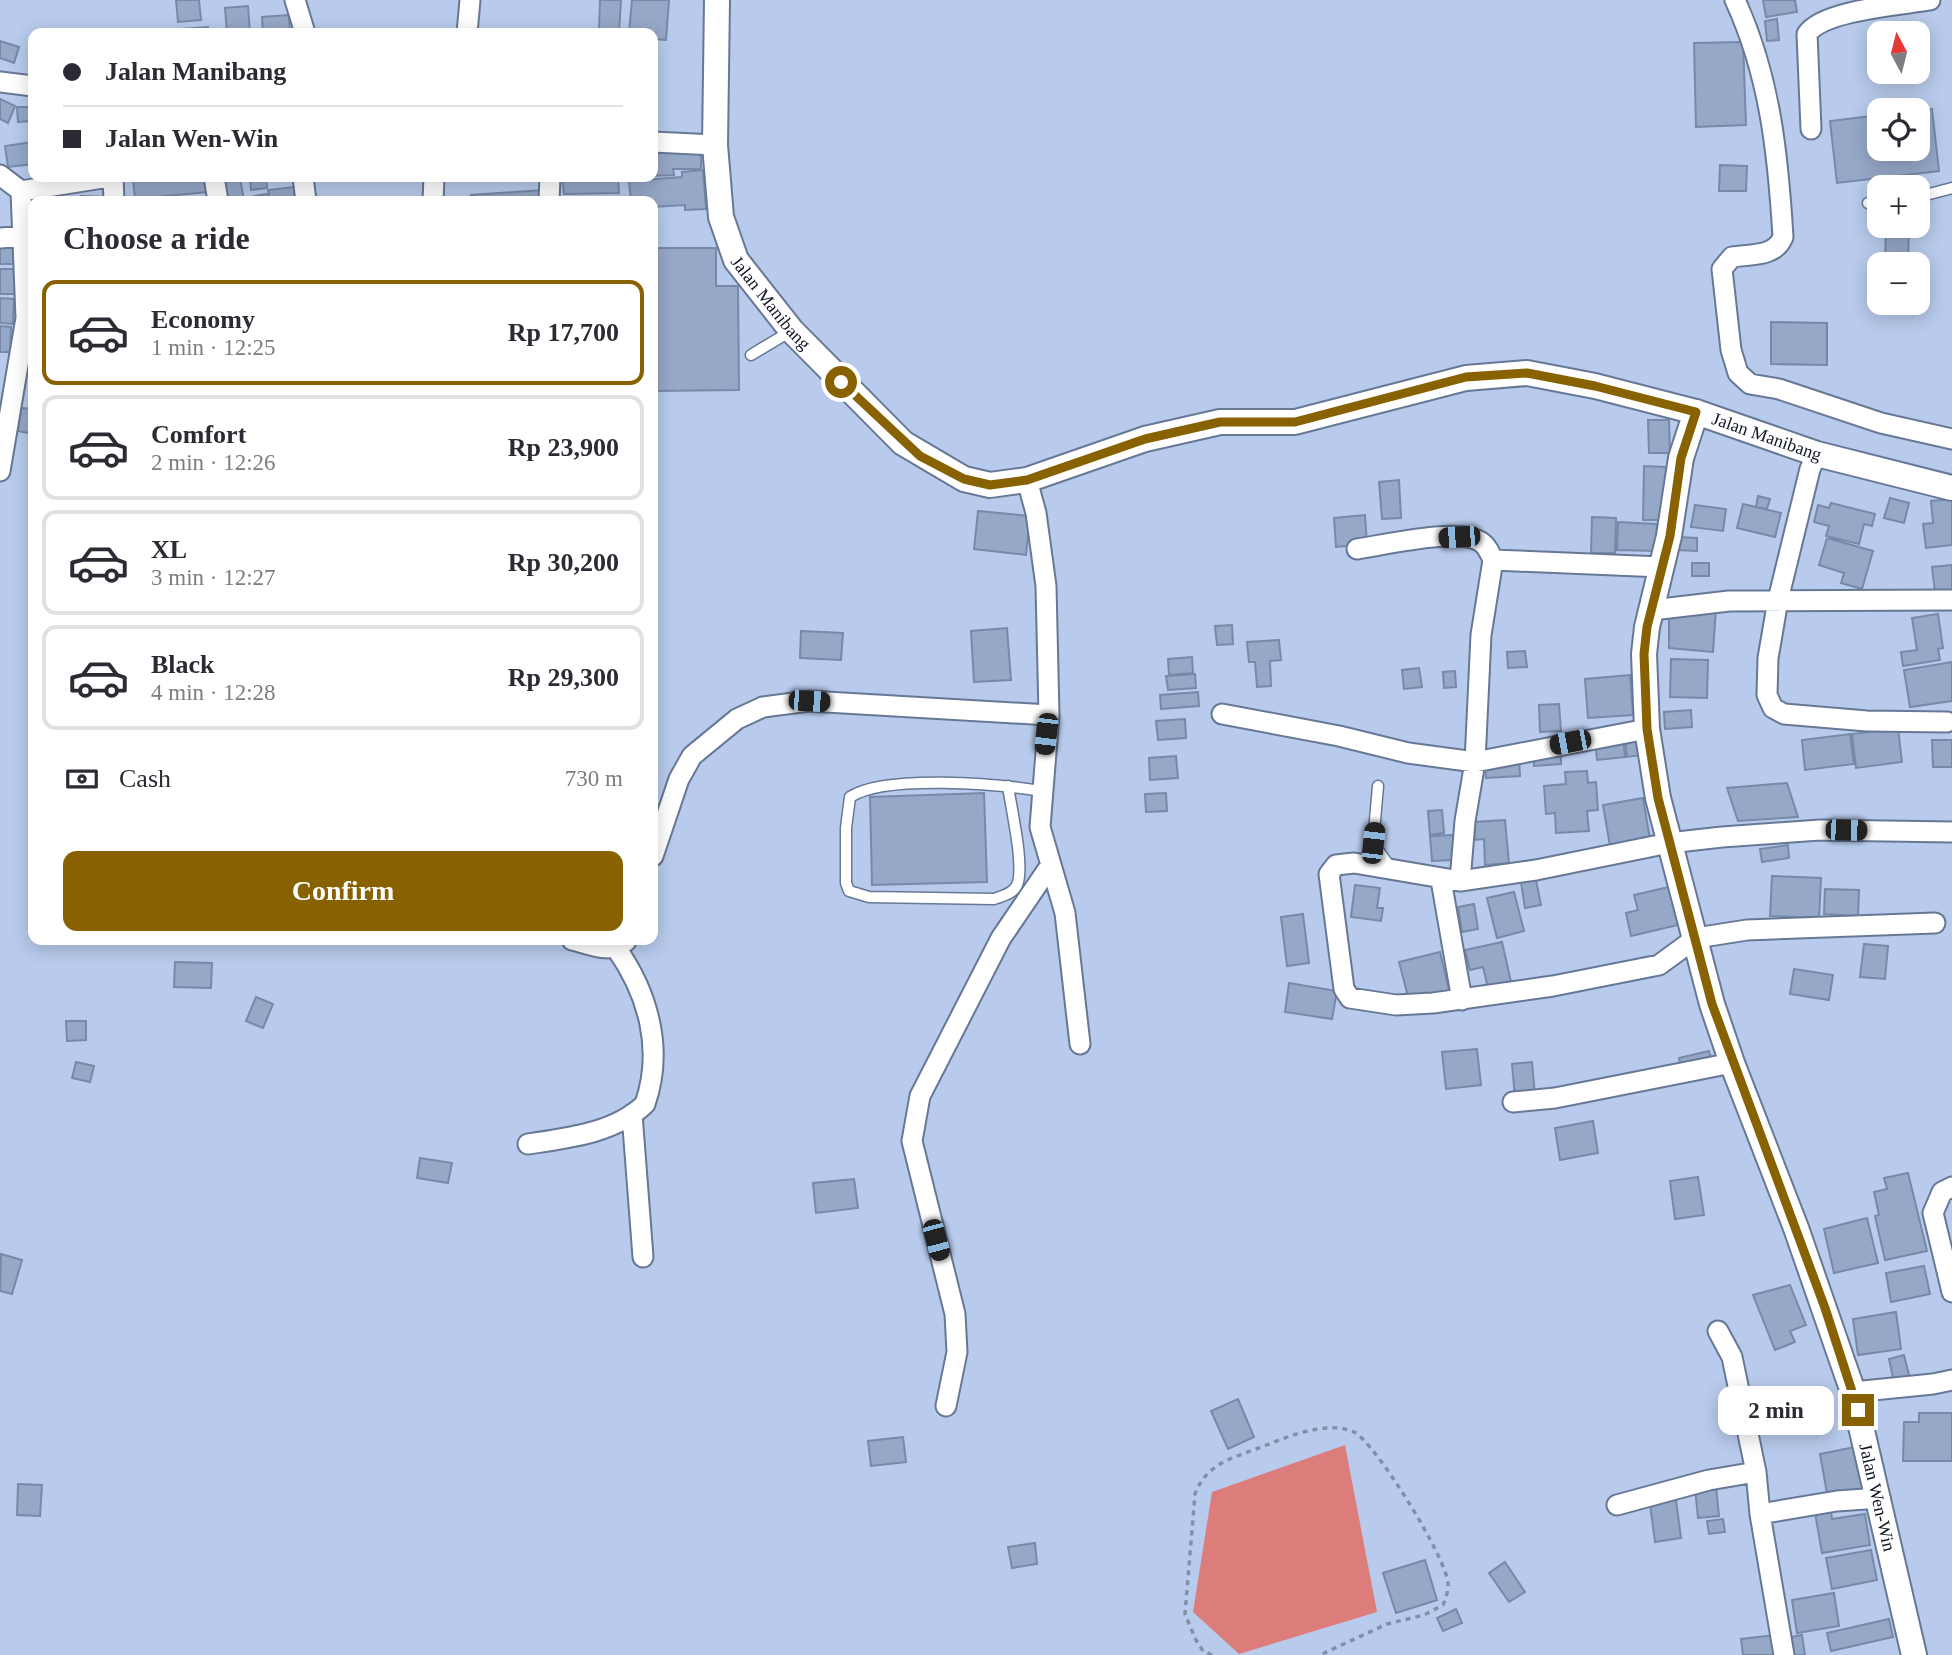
<!DOCTYPE html>
<meta charset="utf-8">
<style>
:root{--surface:#fff;--page:#f7f7f7;--text:#2b2b33;--muted:#7c7c81;--line:#e1e1e2;--accent:#886200}
body{margin:0;font-family:"Times New Roman",serif;background:var(--page);color:var(--text);height:100vh;display:flex;flex-direction:column;font-size:26px;white-space:nowrap}
*{box-sizing:border-box;margin:0}
p{font-size:23px;color:var(--muted)}
.icon{flex:none;width:38px;height:38px;fill:none;stroke:currentColor;stroke-width:2;stroke-linecap:round;stroke-linejoin:round}
.map{position:relative;flex:1;overflow:hidden}
.side{position:absolute;left:28px;top:196px;width:630px;height:749px;display:flex;flex-direction:column;background:var(--surface);border-radius:14px;box-shadow:0 4px 18px #0003}
.side>*{flex:none}
.hud{position:absolute;left:28px;top:28px;width:630px;height:154px;border-radius:14px;box-shadow:0 4px 18px #0003;display:grid;align-content:center;height:154px;padding:0 35px;background:var(--surface)}
.needle{width:46px;rotate:353deg}
.buttons{position:absolute;left:1867px;top:21px;display:grid;gap:14px}
.buttons a{display:grid;place-items:center;width:63px;height:63px;border-radius:14px;background:var(--surface);box-shadow:0 4px 18px #0003;font-size:35px}
.end{position:absolute;width:32px;height:32px;margin:-16px;border:9px solid #886200;background:#fff;box-shadow:0 0 0 4px #fff}
.from{border-radius:50%}
.bubble{position:absolute;height:49px;border-radius:14px;background:var(--surface);box-shadow:0 4px 18px #0003;font-size:23px;font-weight:700;line-height:49px;text-align:center}
.car{position:absolute;width:21px;height:42px;margin:-21px -10px;border-radius:9px;box-shadow:0 0 5px 2px #0007;background:linear-gradient(#222 24%,#8ab4d8 0 40%,#222 0 76%,#8ab4d8 0 86%,#222 0)}
.hud b{display:flex;align-items:center;gap:24px;height:66px;font-size:26px}
.hud b+b{border-top:2px solid var(--line)}
.hud i{width:18px;height:18px;background:var(--text)}
ul{padding:0;list-style:none}
li{display:flex;align-items:center;gap:21px;height:105px;margin:0 14px 10px;padding:0 21px;border:4px solid var(--line);border-radius:14px}
li div{flex:1}
li b{display:block;font-size:26px}
li em{font-style:normal;font-weight:700}
li.active{border-color:var(--accent)}
li>.icon{width:63px;height:63px;stroke-width:1.5}
h2{padding:0 35px;font-size:32px;line-height:84px}
.pay{display:flex;align-items:center;gap:18px;height:77px;padding:0 35px;font-size:26px}
.pay p{margin-inline-start:auto}
.button{display:flex;gap:14px;margin-top:auto;padding:14px 35px}
.button a{flex:1;height:80px;border-radius:14px;background:var(--accent);color:#fff;font-size:28px;font-weight:700;line-height:80px;text-align:center}
.map>svg:first-child{display:block}
.green{fill:#dd7d7b}
.building{fill:#96a8c8;stroke:#7789a8;stroke-width:2}
.lines{fill:none;stroke-linecap:round;stroke-linejoin:round}
.service-casing{stroke:#677896;stroke-width:13}
.minor-casing{stroke:#677896;stroke-width:23}
.tertiary-casing{stroke:#677896;stroke-width:28}
.path{stroke:#8190aa;stroke-width:3.5;stroke-dasharray:5 5;stroke-linecap:butt}
.service{stroke:#fff;stroke-width:10}
.minor{stroke:#fff;stroke-width:19}
.tertiary{stroke:#fff;stroke-width:24}
.route{stroke:#886200;stroke-width:9}
.labels{text-anchor:middle;dominant-baseline:central;stroke-width:5;stroke-linejoin:round;paint-order:stroke}
.street-label{font-size:18px;fill:#101622;stroke:#e1ebfc}
</style>
<div class="map">
<svg width="1952" height="1655" viewBox="0 0 1952 1655">
<rect width="100%" height="100%" fill="#b8cbec"/>
<path class="green" d="M1345 1445 1377 1612 1239 1654 1193 1612 1212 1492Z"/>
<path class="building" d="M176 0H199L201 20 178 22Z
M600 0H621L619 32 599 31Z
M632 0H669L666 40 653 39V33H629Z
M1763 0H1795L1797 12 1766 17Z
M248 6 250 33H227L225 8Z
M289 15 290 33H263L262 17Z
M1777 19 1779 40 1767 41 1765 21Z
M208 27V33H181V29Z
M0 41 19 47 14 63 0 58Z
M1743 42 1746 125 1696 127 1694 43Z
M0 99 15 106 8 123 0 119Z
M17 107H29L30 121 18 122Z
M1932 109 1939 171 1837 183 1830 121 1880 115V149H1918V111Z
M33 142V164L8 167 5 146Z
M653 152H701V169H673L674 175 653 176Z
M1720 165 1747 166 1746 191H1719Z
M703 170 706 209 685 210V205L653 207V201H631L629 181 682 177V172Z
M164 177H205L207 192 135 199 133 180Z
M223 177H240L244 201H228Z
M250 177H266L267 188 251 190Z
M562 177H618L619 193 564 194Z
M302 186 305 201H270L268 190Z
M543 190 544 201H471V195Z
M267 194 268 201H255L254 196Z
M61 196 62 201H35V197Z
M81 196 103 197V201H81Z
M209 197V201H173V200Z
M1886 226H1909L1908 261 1885 260Z
M0 246H19V264H0Z
M653 248H716V286H738L739 390 653 391Z
M0 269H19V294H0Z
M0 298 14 299 13 324 0 323Z
M1771 322 1827 323V365L1771 364Z
M0 326 11 327 10 352H0Z
M21 408 33 409V434L18 431Z
M1648 420H1669L1670 453H1649Z
M1644 466 1666 467 1664 520H1643Z
M1399 480 1401 518 1382 519 1379 482Z
M1758 496 1770 499 1767 509 1756 507Z
M1890 498 1909 503 1904 523 1884 518Z
M1952 499V545L1926 548 1923 524 1933 523 1931 501Z
M1831 503 1875 514 1872 526 1864 524 1859 544 1826 536 1829 526 1814 522 1818 505 1829 508Z
M1743 504 1781 513 1775 537 1737 528Z
M1695 505 1726 509 1723 531 1691 527Z
M978 511 1030 516 1026 555 974 549Z
M1365 515 1367 544 1336 547 1334 518Z
M1592 517 1616 518 1615 553H1591Z
M1618 522 1657 524 1656 551 1617 550Z
M1678 537 1697 538V551L1678 550Z
M1827 538 1873 551 1862 589 1841 583 1844 573 1819 565Z
M1692 563H1709V576H1692Z
M1952 565V591L1935 593 1932 567Z
M1702 607 1716 608 1713 652 1669 648V612L1701 615Z
M1938 614 1943 648 1938 649 1940 660 1903 666 1901 652 1917 650 1912 618Z
M1232 625 1233 644 1217 645 1215 626Z
M1007 628 1011 680 974 682 971 631Z
M801 631 843 633 841 660 800 658Z
M1279 640 1281 660 1270 661 1271 686 1257 687 1255 662H1249L1247 642Z
M1525 651 1527 667 1508 668 1507 652Z
M1192 657 1193 673 1169 675 1168 659Z
M1671 659 1708 660 1707 698 1670 697Z
M1952 662V701L1910 707 1904 670Z
M1419 668 1422 687 1404 689 1402 670Z
M1455 671 1456 687 1444 688 1443 672Z
M1195 674 1196 688 1168 690 1166 676Z
M1630 675 1633 715 1588 718 1585 679Z
M1198 692 1199 706 1161 709 1160 695Z
M1559 704 1561 731 1540 732 1539 705Z
M1691 710 1692 727 1665 729 1664 712Z
M1185 719 1186 738 1158 740 1156 721Z
M1898 728 1902 762 1856 768 1852 734Z
M1641 734 1643 755 1627 757 1625 735Z
M1850 734 1854 764 1805 770 1802 740Z
M1623 737 1625 757 1597 760 1595 739Z
M1932 740H1952V767H1933Z
M1561 750V764L1534 766 1533 752Z
M1176 756 1178 778 1150 780 1149 758Z
M1519 759 1520 776 1486 778 1485 762Z
M1587 771 1588 783 1596 782 1598 810 1587 811 1589 831 1556 833 1555 813 1546 814 1544 786 1566 784 1565 772Z
M1787 783 1798 817 1738 821 1727 788Z
M984 793 987 882 872 885 870 797Z
M1166 793 1167 811 1146 812 1145 794Z
M1643 798 1650 839 1610 846 1603 805Z
M1442 810 1444 833 1430 835 1428 811Z
M1505 820 1509 863 1485 865 1484 839 1475 840 1474 822Z
M1453 835 1454 860 1432 861 1430 836Z
M1788 845 1789 858 1762 862 1760 849Z
M1772 876 1821 878 1819 918 1770 916Z
M1536 880 1541 905 1525 908 1521 882Z
M1355 885 1380 888 1377 908H1383L1381 921 1351 917Z
M1673 886 1682 924 1631 936 1626 913 1638 910 1634 895Z
M1825 889 1859 890 1858 916 1824 914Z
M1514 892 1524 931 1497 938 1487 898Z
M1474 904 1478 929 1462 932 1458 907Z
M1303 914 1309 963 1287 966 1281 917Z
M1502 942 1511 982 1488 988 1483 967 1470 970 1465 950Z
M1864 944 1888 946 1885 979 1860 977Z
M1440 952 1449 990 1409 1000 1399 962Z
M175 962 212 963 211 988 174 987Z
M1794 969 1833 975 1829 1000 1790 994Z
M1289 983 1337 991 1332 1019 1285 1012Z
M256 997 273 1004 263 1028 246 1021Z
M66 1021H86V1040L67 1041Z
M1477 1049 1481 1085 1446 1089 1442 1052Z
M1709 1051 1711 1058 1680 1065 1679 1058Z
M76 1062 94 1066 90 1082 72 1078Z
M1532 1062 1535 1096 1515 1098 1512 1064Z
M1593 1121 1598 1153 1560 1160 1555 1128Z
M420 1158 452 1163 448 1183 417 1178Z
M1908 1173 1927 1251 1885 1260 1875 1216 1879 1215 1874 1192 1887 1189 1884 1178Z
M1698 1177 1704 1215 1675 1219 1670 1181Z
M854 1179 858 1208 816 1213 813 1183Z
M1867 1218 1878 1263 1834 1273 1824 1229Z
M1 1254 22 1260 12 1294 0 1291Z
M1924 1266 1930 1294 1891 1302 1886 1273Z
M1790 1285 1806 1325 1790 1331 1795 1342 1775 1350 1753 1295Z
M1896 1312 1901 1349 1858 1355 1853 1319Z
M1904 1355 1911 1383 1895 1387 1889 1359Z
M1238 1399 1254 1437 1228 1449 1211 1411Z
M1919 1413H1952V1461H1903L1904 1422H1919Z
M903 1437 906 1462 871 1466 868 1441Z
M1855 1447 1864 1492 1828 1499 1820 1454Z
M18 1484 42 1485 40 1516 17 1515Z
M1716 1486 1719 1516 1698 1518 1695 1488Z
M1676 1500 1681 1538 1655 1542 1650 1504Z
M1831 1511 1832 1519 1865 1514 1870 1545 1822 1553 1815 1513Z
M1723 1519 1725 1532 1709 1534 1707 1521Z
M1035 1543 1037 1564 1012 1568 1008 1547Z
M1871 1550 1877 1580 1832 1589 1826 1558Z
M1425 1560 1437 1600 1396 1613 1383 1573Z
M1505 1562 1525 1592 1509 1602 1489 1573Z
M1834 1593 1839 1626 1797 1633 1792 1600Z
M1456 1609 1462 1623 1443 1631 1437 1618Z
M1889 1619 1893 1637 1831 1651 1827 1633Z
M1775 1635 1777 1655H1743L1741 1639Z
M1802 1635 1805 1655H1789L1786 1638Z"/>
<g class="lines">
<defs>
<path id="service" d="M1918 197 1952 188
M1868 203 1880 202
M751 355 791 331
M1008 786C1011 808 1025 867 1017 885 1013 894 1002 896 994 899L869 897 849 891 846 883V828L850 797C885 774 999 784 1041 791
M1378 786 1373 843 1390 867"/>
<path id="minor" d="M295 0 305 33
M1735 0C1770 76 1778 154 1783 237 1775 257 1752 254 1732 257L1722 269 1731 350 1738 373 1750 384 1779 389 1881 423 1952 439
M467 33 470 0
M0 82 33 86
M1811 129 1807 34C1823 10 1901 5 1930 0
M653 142 715 145
M0 175 21 191
M113 177 114 201
M214 177 218 201
M303 177 306 201
M433 201 434 177
M549 201 550 177
M0 238 24 236
M1817 454 1810 469 1778 600 1768 658 1767 695 1773 708 1784 714 1867 721 1947 722
M0 471 26 318 21 191 109 177
M1027 480 1036 513 1046 586 1049 715 1040 827 1065 913 1080 1044
M1357 549C1385 545 1459 527 1481 542 1487 546 1490 553 1493 560L1662 567
M1652 610 1729 601 1952 600
M1222 714 1339 736 1408 753 1475 762 1647 729
M653 856 679 779 692 756 737 719 763 707 809 701 1049 715
M1441 880 1462 1000
M1460 881 1465 821 1475 762 1481 635 1493 560
M1935 923 1747 930 1696 938 1659 965 1553 986 1433 1003 1396 1005 1350 998 1344 989 1329 874 1336 865 1354 863 1460 881 1536 870 1669 843 1722 837 1820 830 1952 832
M572 940C590 944 611 955 626 941
M1513 1102 1555 1098 1732 1063
M632 1114 643 1257
M528 1144C568 1138 615 1133 645 1104 664 1049 648 993 616 948
M1952 1187 1942 1192 1933 1213 1952 1292
M1718 1331 1732 1357 1756 1472
M1853 1392 1933 1384 1952 1380
M946 1406 957 1352 955 1314 912 1141 920 1096 1001 938 1050 866
M1617 1505 1709 1480 1756 1472 1760 1514 1837 1501 1880 1498
M1760 1514 1784 1655"/>
<g id="tertiary">
<path id="s1" d="M717 0 715 145 721 217 736 260 791 330 903 443 964 479 990 485 1027 480 1145 439 1220 422H1295L1466 378 1527 373 1595 386 1696 412 1817 454 1952 488"/>
<path id="s2" d="M1696 412 1681 458 1669 536 1647 627 1644 654 1647 729 1658 798 1712 1004 1732 1063 1796 1228 1853 1392 1914 1655"/>
</g>
</defs>
<use href="#service" class="service-casing"/>
<use href="#minor" class="minor-casing"/>
<use href="#tertiary" class="tertiary-casing"/>
<path class="path" d="M1212 1655 1203 1651 1196 1640 1185 1614 1195 1494C1206 1465 1229 1459 1256 1449 1283 1439 1325 1419 1354 1432 1375 1442 1448 1560 1448 1584 1448 1591 1446 1599 1443 1605L1424 1615 1387 1624 1320 1655"/>
<use href="#service" class="service"/>
<use href="#minor" class="minor"/>
<use href="#tertiary" class="tertiary"/>
</g>
<g class="lines">
<path class="route" d="M841 382 920 456 964 479 990 485 1027 480 1145 439 1220 422H1295L1466 377 1527 373 1595 386 1696 412 1681 458 1670 536 1647 627 1644 654 1647 729 1658 798 1712 1004 1825 1308 1858 1410"/>
</g>
<g class="labels">
<g class="street-label">
<text stroke="none"><textPath href="#s1" startOffset="318">Jalan Manibang</textPath></text>
<text stroke="none"><textPath href="#s1" startOffset="1409">Jalan Manibang</textPath></text>
<text stroke="none"><textPath href="#s2" startOffset="1127">Jalan Wen-Win</textPath></text>
</g>
</g>
</svg>
<div class="buttons">
<a><svg class="needle" viewBox="-14 -14 28 28"><path d="M0-13l5 13h-10z" fill="#e53935"/><path d="M0 13l5-13h-10z" fill="#7c7c81"/></svg></a>
<a><svg class="icon" aria-label="locate" viewBox="0 0 24 24"><circle cx="12" cy="12" r="6"/><path d="M12 2v4M12 18v4M2 12h4M18 12h4"/></svg></a>
<a>+</a>
<a>−</a>
</div>
<i class="end from" style="left:841px;top:382px"></i>
<i class="end" style="left:1858px;top:1410px"></i>
<div class="bubble" style="left:1718px;top:1386px;width:116px">2 min</div>
<i class="car" style="left:1459px;top:537px;rotate:266deg"></i>
<i class="car" style="left:809px;top:701px;rotate:93deg"></i>
<i class="car" style="left:1046px;top:734px;rotate:187deg"></i>
<i class="car" style="left:1570px;top:742px;rotate:259deg"></i>
<i class="car" style="left:1846px;top:830px;rotate:91deg"></i>
<i class="car" style="left:1373px;top:843px;rotate:6deg"></i>
<i class="car" style="left:936px;top:1240px;rotate:165deg"></i>
<div class="hud">
<b><i class="from"></i>Jalan Manibang</b>
<b><i></i>Jalan Wen-Win</b>
</div>
<section class="side">
<h2>Choose a ride</h2>
<ul>
<li class="active"><svg class="icon" aria-label="car" viewBox="0 0 24 24"><path d="M5 17H2v-5l4-1 3-4h7l3 4 3 1v5h-3M9 17h6M6 11h13"/><circle cx="7" cy="17" r="2"/><circle cx="17" cy="17" r="2"/></svg><div><b>Economy</b><p>1 min · 12:25</p></div><em>Rp 17,700</em></li>
<li><svg class="icon" aria-label="car" viewBox="0 0 24 24"><path d="M5 17H2v-5l4-1 3-4h7l3 4 3 1v5h-3M9 17h6M6 11h13"/><circle cx="7" cy="17" r="2"/><circle cx="17" cy="17" r="2"/></svg><div><b>Comfort</b><p>2 min · 12:26</p></div><em>Rp 23,900</em></li>
<li><svg class="icon" aria-label="car" viewBox="0 0 24 24"><path d="M5 17H2v-5l4-1 3-4h7l3 4 3 1v5h-3M9 17h6M6 11h13"/><circle cx="7" cy="17" r="2"/><circle cx="17" cy="17" r="2"/></svg><div><b>XL</b><p>3 min · 12:27</p></div><em>Rp 30,200</em></li>
<li><svg class="icon" aria-label="car" viewBox="0 0 24 24"><path d="M5 17H2v-5l4-1 3-4h7l3 4 3 1v5h-3M9 17h6M6 11h13"/><circle cx="7" cy="17" r="2"/><circle cx="17" cy="17" r="2"/></svg><div><b>Black</b><p>4 min · 12:28</p></div><em>Rp 29,300</em></li>
</ul>
<div class="pay"><svg class="icon" aria-label="cash" viewBox="0 0 24 24"><path d="M3 7h18v10H3z"/><circle cx="12" cy="12" r="2"/></svg>Cash<p>730 m</p></div>
<div class="button"><a>Confirm</a></div>
</section>
</div>
